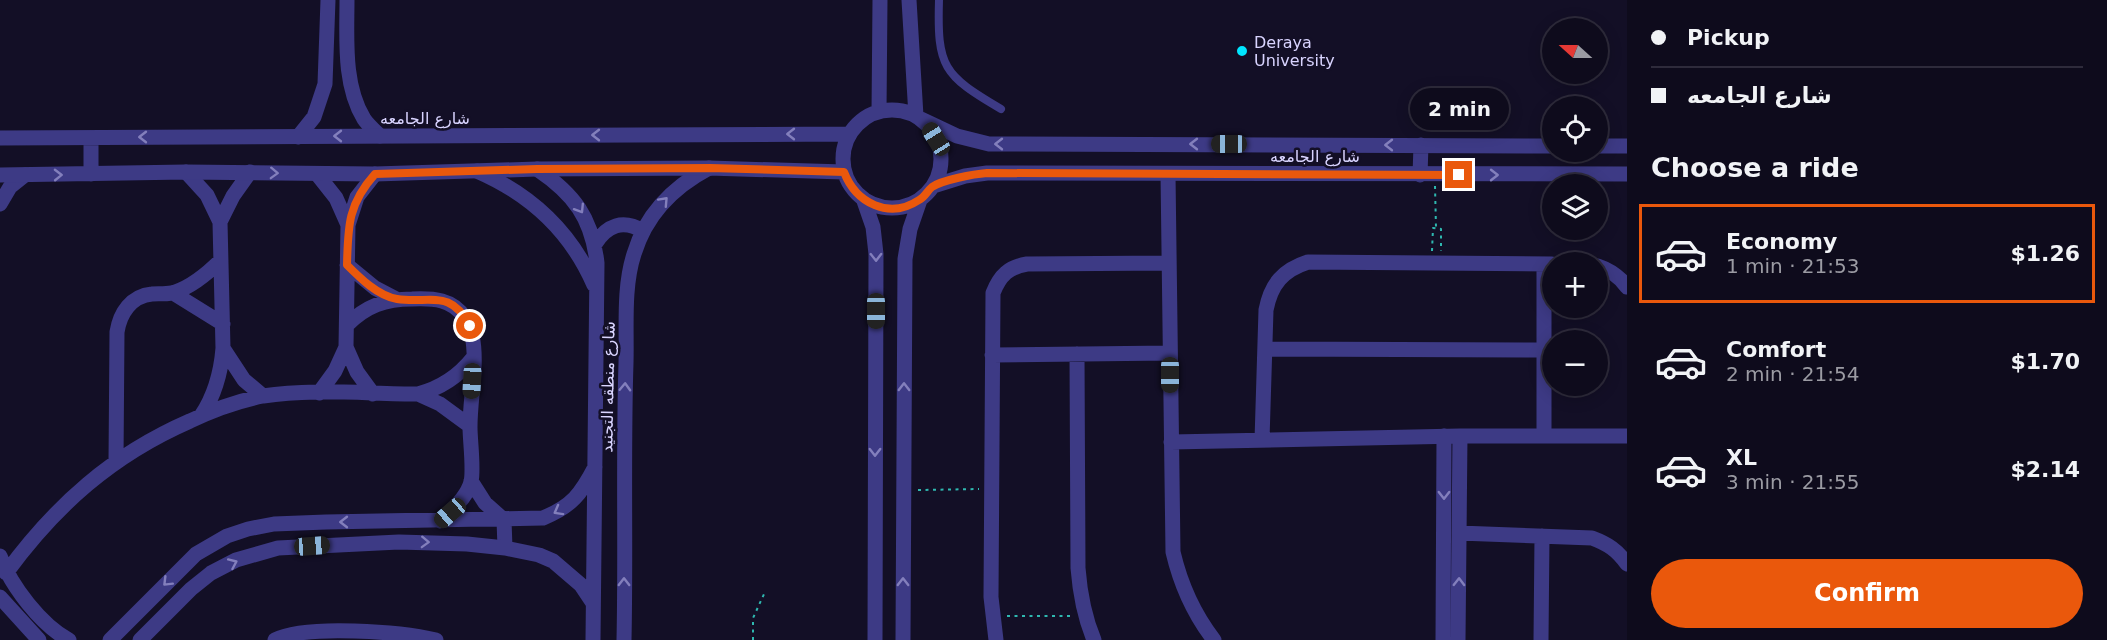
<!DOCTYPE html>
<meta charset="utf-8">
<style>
:root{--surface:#0e0b1c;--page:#1c1929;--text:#f1f3f6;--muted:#9b9ba3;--line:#2e2b3b;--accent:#ea580c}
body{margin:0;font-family:"DejaVu Sans","Noto Naskh Arabic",sans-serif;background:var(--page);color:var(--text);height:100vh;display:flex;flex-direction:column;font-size:22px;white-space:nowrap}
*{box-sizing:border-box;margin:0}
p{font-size:20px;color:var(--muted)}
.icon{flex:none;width:33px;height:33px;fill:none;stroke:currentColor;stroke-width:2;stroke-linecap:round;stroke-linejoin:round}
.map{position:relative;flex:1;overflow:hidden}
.side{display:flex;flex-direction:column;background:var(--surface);width:480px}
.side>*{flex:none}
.banner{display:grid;align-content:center;height:132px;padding:0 24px;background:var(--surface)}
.needle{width:39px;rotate:291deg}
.fabs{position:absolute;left:1542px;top:18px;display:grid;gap:12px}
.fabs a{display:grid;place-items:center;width:66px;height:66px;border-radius:50%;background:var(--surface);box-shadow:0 3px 15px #0003,0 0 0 2px var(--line);font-size:30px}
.end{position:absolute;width:27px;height:27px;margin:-14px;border:8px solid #ea580c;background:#fff;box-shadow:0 0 0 3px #fff}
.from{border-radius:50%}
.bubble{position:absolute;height:42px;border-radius:21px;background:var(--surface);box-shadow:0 3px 15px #0003,0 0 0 2px var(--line);font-size:20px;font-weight:700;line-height:42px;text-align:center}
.car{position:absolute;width:18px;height:36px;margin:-18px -9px;border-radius:8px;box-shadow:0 0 4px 2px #0007;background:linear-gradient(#222 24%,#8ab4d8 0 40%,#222 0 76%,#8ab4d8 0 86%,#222 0)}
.banner b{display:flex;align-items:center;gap:21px;height:57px;font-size:22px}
.banner b+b{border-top:2px solid var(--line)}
.banner i{width:15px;height:15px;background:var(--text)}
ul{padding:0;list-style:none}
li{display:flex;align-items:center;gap:18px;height:99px;margin:0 12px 9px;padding:0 12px;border:3px solid transparent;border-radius:0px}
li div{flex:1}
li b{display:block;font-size:22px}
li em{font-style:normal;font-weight:700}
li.current{border-color:var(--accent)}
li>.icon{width:54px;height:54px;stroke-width:1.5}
h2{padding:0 24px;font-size:27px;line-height:72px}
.button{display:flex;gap:12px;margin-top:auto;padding:12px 24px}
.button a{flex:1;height:69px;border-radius:36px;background:var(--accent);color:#fff;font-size:24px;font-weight:700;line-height:69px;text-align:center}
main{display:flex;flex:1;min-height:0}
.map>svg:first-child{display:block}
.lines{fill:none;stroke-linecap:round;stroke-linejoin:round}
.path{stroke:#2fb8b0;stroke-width:2;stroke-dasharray:3 4.5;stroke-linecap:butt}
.service{stroke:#3d3a85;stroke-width:8}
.minor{stroke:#3d3a85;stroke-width:15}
.tertiary{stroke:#3d3a85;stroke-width:15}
.oneway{stroke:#837fbc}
.route{stroke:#ea580c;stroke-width:8}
.poi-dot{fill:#00e5ff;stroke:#130f26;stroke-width:2}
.labels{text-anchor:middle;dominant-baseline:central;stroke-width:5;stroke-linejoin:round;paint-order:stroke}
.poi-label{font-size:16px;fill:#d9d4ff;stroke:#130f26;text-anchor:start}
.street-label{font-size:16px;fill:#d9d4ff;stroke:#130f26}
</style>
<main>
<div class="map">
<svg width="1627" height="640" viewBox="0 0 1627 640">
<rect width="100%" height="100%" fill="#130f26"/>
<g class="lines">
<path class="path" d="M1435 186 1436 228
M1432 251 1433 228 1441 229V251
M918 490 979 489
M1007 616H1073
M753 640V618L765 592"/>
<path class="service" d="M939 0C937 67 943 75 1001 109"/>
<path class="minor" d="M347 0C347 38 343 85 364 119 368 125 375 131 380 136
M298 137 314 117 325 84 328 0
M537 169C574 194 592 218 597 263L593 640
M477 171C530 194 571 232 594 285
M186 172 207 195 220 222 223 348C221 373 215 395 201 416
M317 174 336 198 348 225
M1168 174 1173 552C1181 586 1193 613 1214 640
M0 204 10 187 25 175
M220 222 233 196 250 172
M595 244C607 225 623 219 643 231
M1544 264V436
M347 265 375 288 396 299
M1598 266C1610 270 1619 276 1627 287
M173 293 223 324
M347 325C366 306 385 299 412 299 433 298 453 299 465 318 469 323 471 329 472 335 478 364 470 397 470 427 470 441 474 469 471 482 467 497 452 511 440 521
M346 347 357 372 373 394
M223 348 244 380 263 396
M1265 349 1544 350
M1077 354 1078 568C1080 594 1084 616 1094 640
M992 355 1170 353
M319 393 335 371 346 347 348 225 357 197 375 174
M418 394 440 404 470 426
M1262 440 1266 310C1271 284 1283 270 1308 262L1552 264
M1171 442 1460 436H1627
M116 461 117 332C120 313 131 296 152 294 160 293 168 295 175 292 193 286 208 273 221 260
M471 481 485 503 504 520 505 548
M1459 533 1592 538C1608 544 1617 550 1627 564
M0 556C11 586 41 625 69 640
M6 573C56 505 112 455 190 421 213 410 238 401 263 396 312 388 368 394 418 394 441 388 458 377 473 358
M0 597 39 640
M110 640 196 554 227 536 248 529 274 524 326 522 543 518C572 506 581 494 595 467
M140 640 191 589 211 573 236 560 278 548 399 542 467 544 505 548 539 555 553 561 581 585 593 603
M275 640C306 624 402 632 436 640
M624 640C626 548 623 455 626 363 627 328 623 288 634 254 646 214 673 187 709 168
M996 640 991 597 993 293C1000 275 1009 267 1027 264L1169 263
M1443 640 1444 436
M1458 640 1460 436
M1541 640 1542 536"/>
<path class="tertiary" d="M909 0 916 116
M843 159a49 49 0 1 1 98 0a49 49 0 1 1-98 0Z
M879 112 880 0
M921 119 957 136 989 144 1552 146
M0 138 849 134
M91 138V174
M1598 146H1627
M0 175 186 172 375 174 537 169 709 168 844 172
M1420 175 1421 145
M933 186 965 176 987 173 1627 174
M864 201 873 227 876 254 875 640
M903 640 905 259 910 229 920 200"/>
</g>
<defs><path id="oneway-chevron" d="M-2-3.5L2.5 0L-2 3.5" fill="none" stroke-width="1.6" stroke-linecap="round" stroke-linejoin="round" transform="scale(1.5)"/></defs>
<g class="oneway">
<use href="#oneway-chevron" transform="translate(791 134) rotate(180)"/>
<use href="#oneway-chevron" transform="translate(596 135) rotate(180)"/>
<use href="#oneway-chevron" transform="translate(338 136) rotate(180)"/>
<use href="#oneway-chevron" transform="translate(143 137) rotate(180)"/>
<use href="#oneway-chevron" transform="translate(999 144) rotate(-180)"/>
<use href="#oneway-chevron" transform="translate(1194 144) rotate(-180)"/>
<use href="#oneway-chevron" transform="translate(1389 145) rotate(-180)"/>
<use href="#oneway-chevron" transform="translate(274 173) rotate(2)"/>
<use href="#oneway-chevron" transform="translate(58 175) rotate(-1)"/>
<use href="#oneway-chevron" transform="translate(1494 175)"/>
<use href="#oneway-chevron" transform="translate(664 201) rotate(-47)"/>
<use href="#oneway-chevron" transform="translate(580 209) rotate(58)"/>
<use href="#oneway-chevron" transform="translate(876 257) rotate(89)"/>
<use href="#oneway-chevron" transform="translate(625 387) rotate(-88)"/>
<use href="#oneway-chevron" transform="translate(904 387) rotate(-90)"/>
<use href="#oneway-chevron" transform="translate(875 452) rotate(90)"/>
<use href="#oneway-chevron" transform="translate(1444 495) rotate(90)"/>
<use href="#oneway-chevron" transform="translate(558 511) rotate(151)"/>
<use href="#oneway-chevron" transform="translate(344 522) rotate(180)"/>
<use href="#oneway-chevron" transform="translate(425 542) rotate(2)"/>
<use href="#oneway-chevron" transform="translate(233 563) rotate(-24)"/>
<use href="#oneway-chevron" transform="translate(167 582) rotate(135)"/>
<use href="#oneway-chevron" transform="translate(624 582) rotate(-90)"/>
<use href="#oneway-chevron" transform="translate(903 582) rotate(-90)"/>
<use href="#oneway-chevron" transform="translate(1459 582) rotate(-89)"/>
</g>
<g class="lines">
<path class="route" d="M470 326C450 288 430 304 397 299 378 296 360 278 347 265 348 226 348 204 375 174L537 169 710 168 844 172C856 203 889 220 919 200 925 197 927 191 932 187 942 180 974 174 987 173L1459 175"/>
</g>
<circle class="poi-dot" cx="1242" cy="51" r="6"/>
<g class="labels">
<g class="poi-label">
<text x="1254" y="42">Deraya<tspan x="1254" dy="18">University</tspan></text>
</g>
<g class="street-label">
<text x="425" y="118">شارع الجامعه</text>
<text x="1315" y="156">شارع الجامعه</text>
<text transform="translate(608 387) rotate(-89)">شارع منطقه التجنيد</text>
</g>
</g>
</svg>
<div class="fabs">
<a><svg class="needle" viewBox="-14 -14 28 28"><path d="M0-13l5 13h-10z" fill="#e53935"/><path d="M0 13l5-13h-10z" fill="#9b9ba3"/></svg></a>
<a><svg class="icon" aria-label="locate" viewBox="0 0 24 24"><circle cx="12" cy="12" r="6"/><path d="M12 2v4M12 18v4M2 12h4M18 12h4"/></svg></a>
<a><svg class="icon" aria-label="layers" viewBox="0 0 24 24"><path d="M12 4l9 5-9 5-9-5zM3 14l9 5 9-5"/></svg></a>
<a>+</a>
<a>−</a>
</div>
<i class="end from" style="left:470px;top:326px"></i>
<i class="end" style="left:1459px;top:175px"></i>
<div class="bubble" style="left:1410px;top:88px;width:99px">2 min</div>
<i class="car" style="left:936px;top:139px;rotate:328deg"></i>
<i class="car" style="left:1229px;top:144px;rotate:270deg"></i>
<i class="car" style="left:876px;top:311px;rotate:180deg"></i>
<i class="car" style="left:1170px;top:375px;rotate:180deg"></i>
<i class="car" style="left:472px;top:381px;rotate:183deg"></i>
<i class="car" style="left:450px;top:513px;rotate:229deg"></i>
<i class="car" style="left:312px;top:546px;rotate:86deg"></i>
</div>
<section class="side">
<div class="banner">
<b><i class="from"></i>Pickup</b>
<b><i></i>شارع الجامعه</b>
</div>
<h2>Choose a ride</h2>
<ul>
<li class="current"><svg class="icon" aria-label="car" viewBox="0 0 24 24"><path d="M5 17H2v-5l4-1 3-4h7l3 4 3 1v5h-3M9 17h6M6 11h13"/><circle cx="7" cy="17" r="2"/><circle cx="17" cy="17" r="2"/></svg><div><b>Economy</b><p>1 min · 21:53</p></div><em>$1.26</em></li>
<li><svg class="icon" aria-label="car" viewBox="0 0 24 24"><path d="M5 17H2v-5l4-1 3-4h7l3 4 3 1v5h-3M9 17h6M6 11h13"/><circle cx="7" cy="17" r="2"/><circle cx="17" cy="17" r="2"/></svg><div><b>Comfort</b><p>2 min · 21:54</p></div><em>$1.70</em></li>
<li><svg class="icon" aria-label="car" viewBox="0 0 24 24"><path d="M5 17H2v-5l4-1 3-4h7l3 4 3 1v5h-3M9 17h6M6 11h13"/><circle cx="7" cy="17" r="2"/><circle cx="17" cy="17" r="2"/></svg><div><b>XL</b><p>3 min · 21:55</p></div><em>$2.14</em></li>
</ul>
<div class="button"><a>Confirm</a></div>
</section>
</main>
